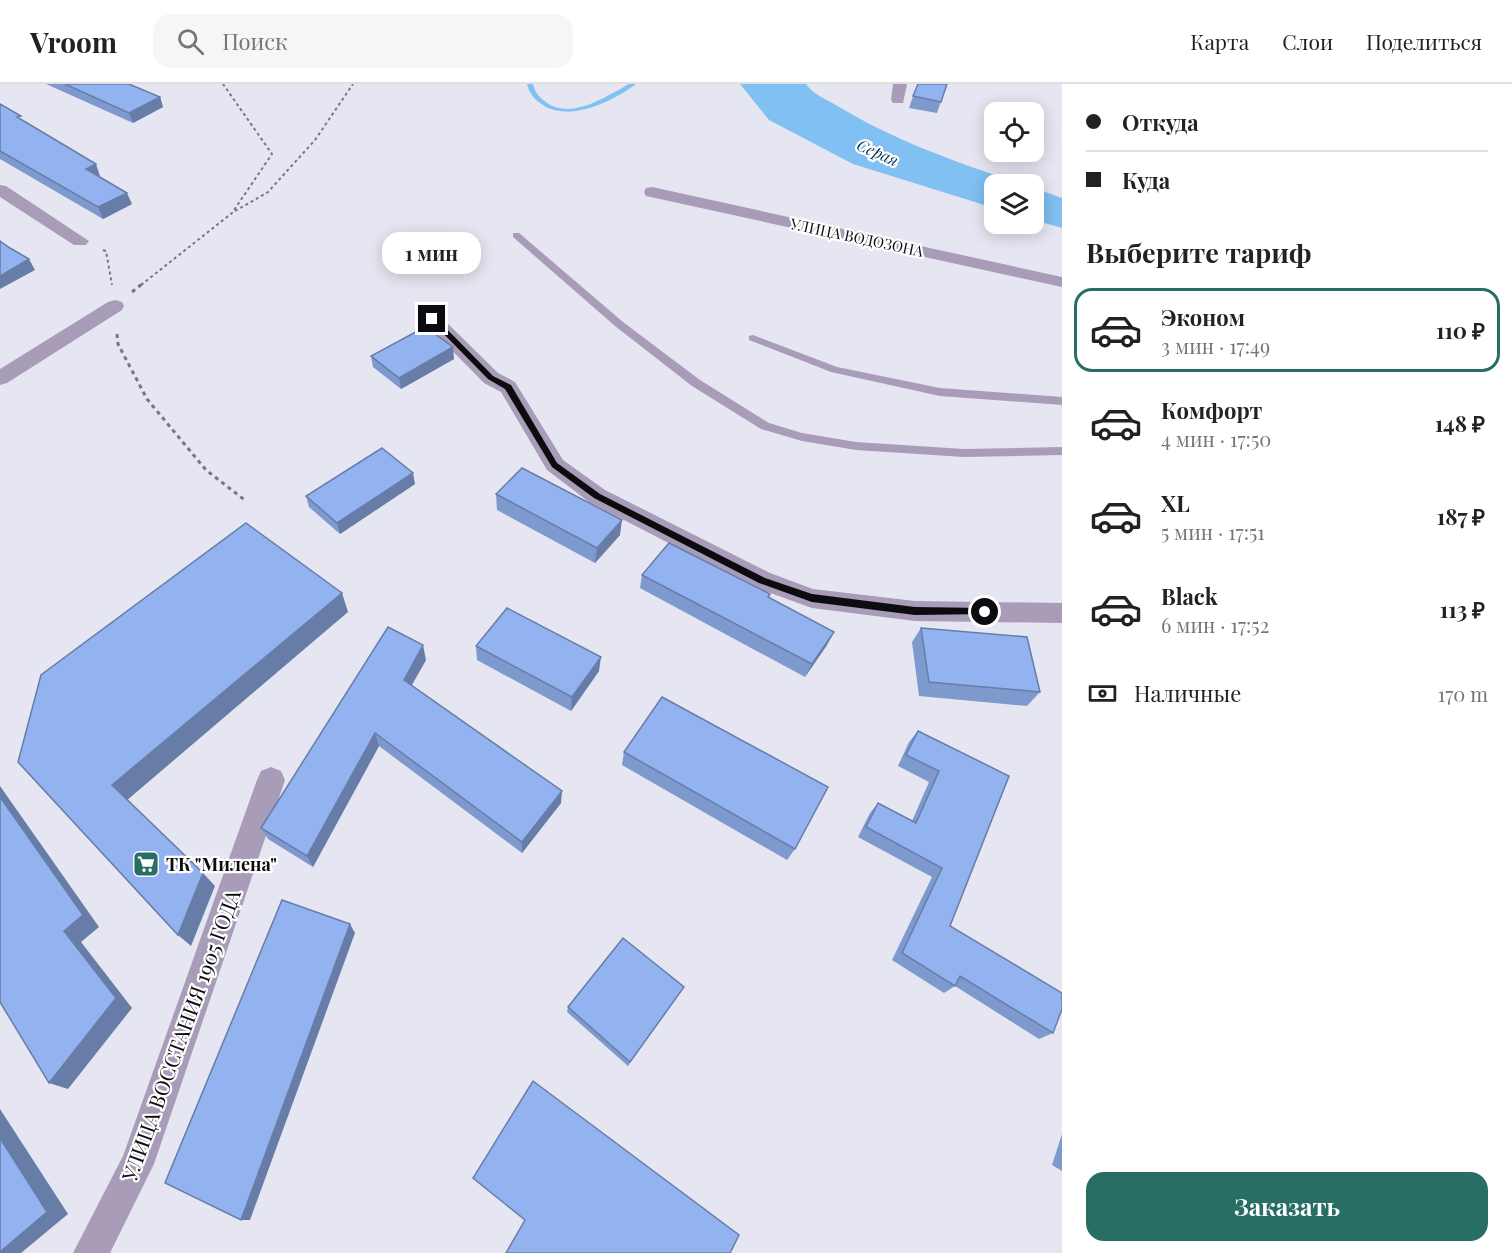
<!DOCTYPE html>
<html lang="ru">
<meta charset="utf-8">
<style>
:root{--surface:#fff;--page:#f6f6f6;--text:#222;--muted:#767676;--line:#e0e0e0;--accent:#286e64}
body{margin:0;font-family:"Playfair Display",serif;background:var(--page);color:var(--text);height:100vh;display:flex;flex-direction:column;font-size:22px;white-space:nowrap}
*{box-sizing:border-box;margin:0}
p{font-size:20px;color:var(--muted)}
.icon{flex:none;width:33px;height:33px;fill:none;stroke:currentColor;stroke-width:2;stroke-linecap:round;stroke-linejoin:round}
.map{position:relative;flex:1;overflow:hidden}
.panel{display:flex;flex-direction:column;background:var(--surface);width:450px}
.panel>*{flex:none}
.top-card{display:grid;align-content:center;height:132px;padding:0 24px;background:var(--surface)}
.tools{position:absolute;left:984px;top:18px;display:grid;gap:12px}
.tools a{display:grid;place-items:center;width:60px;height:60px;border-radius:12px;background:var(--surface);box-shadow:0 3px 15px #0003;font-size:30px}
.end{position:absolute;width:27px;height:27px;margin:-14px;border:8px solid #0c0c10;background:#fff;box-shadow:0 0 0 3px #fff}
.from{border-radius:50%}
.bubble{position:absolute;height:42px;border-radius:18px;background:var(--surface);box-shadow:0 3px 15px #0003;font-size:20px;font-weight:700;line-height:42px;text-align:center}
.top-card b{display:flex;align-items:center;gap:21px;height:57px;font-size:22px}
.top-card b+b{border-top:2px solid var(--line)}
.top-card i{width:15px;height:15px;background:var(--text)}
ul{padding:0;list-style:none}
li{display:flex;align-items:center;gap:18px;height:84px;margin:0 12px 9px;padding:0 12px;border:3px solid transparent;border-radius:18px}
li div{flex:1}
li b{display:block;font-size:22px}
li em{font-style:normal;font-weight:700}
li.on{border-color:var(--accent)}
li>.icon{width:54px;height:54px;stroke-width:1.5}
h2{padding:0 24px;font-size:27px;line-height:72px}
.pay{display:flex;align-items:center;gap:15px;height:66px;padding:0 24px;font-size:22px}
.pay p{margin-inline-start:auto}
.button{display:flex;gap:12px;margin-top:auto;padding:12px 24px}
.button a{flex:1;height:69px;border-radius:18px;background:var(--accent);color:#fff;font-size:24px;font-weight:700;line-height:69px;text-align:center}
header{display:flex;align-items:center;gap:36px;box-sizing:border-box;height:84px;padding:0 30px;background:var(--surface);border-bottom:2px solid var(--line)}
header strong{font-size:28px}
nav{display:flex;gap:33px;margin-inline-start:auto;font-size:21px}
.search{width:420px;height:54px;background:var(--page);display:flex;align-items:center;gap:15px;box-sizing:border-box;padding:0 21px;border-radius:18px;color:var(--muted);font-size:22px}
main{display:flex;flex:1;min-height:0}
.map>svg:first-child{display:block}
.water{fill:#81c0f2}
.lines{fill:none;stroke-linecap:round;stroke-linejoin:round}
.stream{fill:#81c0f2;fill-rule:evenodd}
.path-far1{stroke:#77777f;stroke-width:2;stroke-dasharray:3 3;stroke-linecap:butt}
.path{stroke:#77777f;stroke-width:3;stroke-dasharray:4 4;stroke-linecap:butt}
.lane{fill:#a99cb9;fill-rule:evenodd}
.street{fill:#a99cb9;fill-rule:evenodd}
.wall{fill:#7e99ce}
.shaded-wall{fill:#677da8}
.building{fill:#93b2f0;stroke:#677da8;stroke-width:1.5}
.route{fill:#0c0c10}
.labels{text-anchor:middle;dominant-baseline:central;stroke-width:4.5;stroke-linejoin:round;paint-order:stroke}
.far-street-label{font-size:15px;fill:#0c0c10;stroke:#fff}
.far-water-label{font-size:16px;font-style:italic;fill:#053858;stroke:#fff}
.poi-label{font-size:18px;font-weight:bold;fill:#0c0c10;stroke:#fff;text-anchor:start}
.near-street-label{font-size:21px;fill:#0c0c10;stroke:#fff}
</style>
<header>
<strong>Vroom</strong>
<div class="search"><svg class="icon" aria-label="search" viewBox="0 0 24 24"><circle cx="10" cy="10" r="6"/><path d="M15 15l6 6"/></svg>Поиск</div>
<nav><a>Карта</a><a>Слои</a><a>Поделиться</a></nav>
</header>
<main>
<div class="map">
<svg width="1062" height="1169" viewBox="0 0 1062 1169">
<rect width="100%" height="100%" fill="#e5e6f1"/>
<path class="water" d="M740 0H806C813 10 825 15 836 21 893 56 958 79 1022 100H994V124L853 80 769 36Z
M1034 104 1062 114V144L1034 136Z"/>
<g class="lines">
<path class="stream" d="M527 0H533C535 9 540 14 547 19 572 36 607 12 629 0H636C612 18 567 40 540 19 533 14 529 8 527 0Z"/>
<path class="path-far1" d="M235 127 268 108 315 56 353 0
M103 166 106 167 112 201
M141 201 232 129 272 70 223 0"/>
<path class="path" d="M132 208 142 200
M117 250 118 260 147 315 206 386 246 417"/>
<path class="lane" d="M513 149H519L623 238 700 296 769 339 802 349 856 358 964 365 1062 363V371L964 373 856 366 802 357 761 345 692 302 615 242 513 153Z
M753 251 837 283 940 304 1062 313V321L940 312 831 288 749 256V252Z"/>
<path class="street" d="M893 0H907L903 19H893L891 16Z
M0 101 6 102 89 157 86 161H74L0 113Z
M652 103 1062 193V203L646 112 644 108 646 104Z
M115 216 122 218 124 222 122 226 7 299 0 301V285L108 218Z
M432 229 439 231 498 289 515 298 563 376 605 406 770 489 813 505 915 517 1062 519V539L915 537 812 524 754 503 589 418 547 386 501 308 484 299 425 239 423 235 425 231Z
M271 683 281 687 285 696 154 1080 110 1169H73L123 1072 257 696 261 687Z"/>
</g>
<path class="wall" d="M46 0H129L160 13 163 23 133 39Z
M947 0 937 29 909 24 913 12Z
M0 20 100 92H99L132 120 103 135 0 75Z
M371 272 454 275 401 305 373 283Z
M415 400 340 450 309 423 306 412Z
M496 410 620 451 595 479 497 426Z
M642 491 770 510 768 513 827 561 805 593 640 504Z
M921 544 1040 608 1027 622 919 612 912 558Z
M476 562 599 587 571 627 477 576Z
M426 576 412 601 561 719 522 769 379 662 313 783 268 755 261 744Z
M918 647 1009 692 950 842 1053 949 1039 955 955 902 944 909 892 876 932 793 858 753 870 729 878 719 912 737 929 698 898 682 909 658Z
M624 668 795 765 787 776 622 681Z
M684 903 628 982 567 928 568 923Z
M1062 1050V1087L1052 1081Z"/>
<path class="shaded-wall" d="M160 13 163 23 133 39 129 29Z
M96 80 100 92 90 96 86 85Z
M127 109 132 120 103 135 98 123Z
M29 175 35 186 0 205V192Z
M453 263 454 275 401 305 399 294Z
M413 389 415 400 340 450 337 439Z
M622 436 620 451 595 479 597 464Z
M342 509 348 528 126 717 112 701Z
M834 548 827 561 805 593 812 580Z
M423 561 426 576 407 609 404 596Z
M601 573 599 587 571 627 572 613Z
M375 649 379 662 313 783 307 772Z
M0 702 99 843 81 858 132 924 68 1005 49 999 64 847 0 713Z
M562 707 561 719 522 769V758Z
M203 789 215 802 191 862 178 851Z
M350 840 355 849 250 1136H241Z
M0 1025 68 1130 21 1169H0Z"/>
<path class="building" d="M65 0H129L160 13 129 29Z
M918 0H947L941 18 913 12Z
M0 20 21 32 17 33 96 80 86 85 127 109 98 123 0 67Z
M0 157 10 164 29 175 0 192Z
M425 243 453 263 399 294 371 272Z
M382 364 413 389 337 439 306 412Z
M522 384 622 436 597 464 496 410Z
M246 439 342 509 112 701 203 789 178 851 18 678 41 591Z
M669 459 770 510 768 513 834 548 812 580 642 491Z
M507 524 601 573 572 613 476 562Z
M388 543 423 561 404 596 562 707 522 758 375 649 307 772 261 744Z
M921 544 1027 553 1040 608 929 598Z
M662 613 828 703 795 765 624 668Z
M918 647 1009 692 950 842 1062 909V925L1053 949 960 892 955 902 902 869 942 784 866 743 878 719 916 739 939 687 906 671Z
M0 713 83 831 64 847 116 914 49 999 0 918Z
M282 816 350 840 241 1136 165 1099Z
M623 854 684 903 630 978 568 923Z
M533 997 739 1151 730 1169H506L525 1136 473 1094Z
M0 1054 47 1128 0 1168Z"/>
<path class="route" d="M430 233H435L493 292 511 301 557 379 600 410 765 494 812 510 915 523 985 524 988 525V530L915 531 812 518 759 499 594 414 552 383 505 305 488 295 430 236Z"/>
<defs>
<symbol id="supermarket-square" viewBox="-11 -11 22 22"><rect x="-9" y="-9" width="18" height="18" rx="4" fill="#286e64" stroke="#fff"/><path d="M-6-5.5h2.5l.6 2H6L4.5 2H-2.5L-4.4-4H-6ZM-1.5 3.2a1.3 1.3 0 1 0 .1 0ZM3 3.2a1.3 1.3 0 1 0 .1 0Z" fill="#fff"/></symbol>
</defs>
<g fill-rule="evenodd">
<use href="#supermarket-square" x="131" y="765" width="30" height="30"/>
</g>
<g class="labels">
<g class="far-street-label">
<text transform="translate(857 153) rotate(12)">УЛИЦА ВОДОЗОНА</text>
</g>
<g class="far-water-label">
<text transform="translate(878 68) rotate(24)">Серая</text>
</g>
<g class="poi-label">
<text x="166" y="780">ТК "Милена"</text>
</g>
<g class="near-street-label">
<text transform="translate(180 951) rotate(-70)">УЛИЦА ВОССТАНИЯ 1905 ГОДА</text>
</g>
</g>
</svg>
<div class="tools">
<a><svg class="icon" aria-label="locate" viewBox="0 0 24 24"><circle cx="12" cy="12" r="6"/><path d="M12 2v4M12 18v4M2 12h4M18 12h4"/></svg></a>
<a><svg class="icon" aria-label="layers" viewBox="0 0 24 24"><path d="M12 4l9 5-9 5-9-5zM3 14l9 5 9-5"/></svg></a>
</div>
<i class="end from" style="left:985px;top:528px"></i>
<i class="end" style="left:432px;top:235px"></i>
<div class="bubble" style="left:382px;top:148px;width:99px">1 мин</div>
</div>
<section class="panel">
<div class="top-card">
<b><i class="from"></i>Откуда</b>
<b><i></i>Куда</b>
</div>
<h2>Выберите тариф</h2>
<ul>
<li class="on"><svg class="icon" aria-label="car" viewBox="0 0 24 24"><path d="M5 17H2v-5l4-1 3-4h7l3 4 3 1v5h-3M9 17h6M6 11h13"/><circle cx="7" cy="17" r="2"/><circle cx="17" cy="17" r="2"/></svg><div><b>Эконом</b><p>3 мин · 17:49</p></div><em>110 ₽</em></li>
<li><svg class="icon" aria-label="car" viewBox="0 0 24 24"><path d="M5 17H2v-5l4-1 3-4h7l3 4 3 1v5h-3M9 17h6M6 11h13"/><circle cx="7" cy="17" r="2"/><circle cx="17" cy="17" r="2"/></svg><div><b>Комфорт</b><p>4 мин · 17:50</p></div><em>148 ₽</em></li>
<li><svg class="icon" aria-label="car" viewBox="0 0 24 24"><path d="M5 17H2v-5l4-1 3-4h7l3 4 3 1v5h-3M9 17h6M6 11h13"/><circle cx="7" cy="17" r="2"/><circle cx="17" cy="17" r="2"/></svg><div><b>XL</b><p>5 мин · 17:51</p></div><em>187 ₽</em></li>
<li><svg class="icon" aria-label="car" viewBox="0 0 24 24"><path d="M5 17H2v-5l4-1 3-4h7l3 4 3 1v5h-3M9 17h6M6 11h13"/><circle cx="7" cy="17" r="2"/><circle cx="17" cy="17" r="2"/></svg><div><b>Black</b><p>6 мин · 17:52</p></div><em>113 ₽</em></li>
</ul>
<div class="pay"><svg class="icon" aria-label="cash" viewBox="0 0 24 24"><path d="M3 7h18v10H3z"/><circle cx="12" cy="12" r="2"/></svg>Наличные<p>170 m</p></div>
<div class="button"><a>Заказать</a></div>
</section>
</main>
